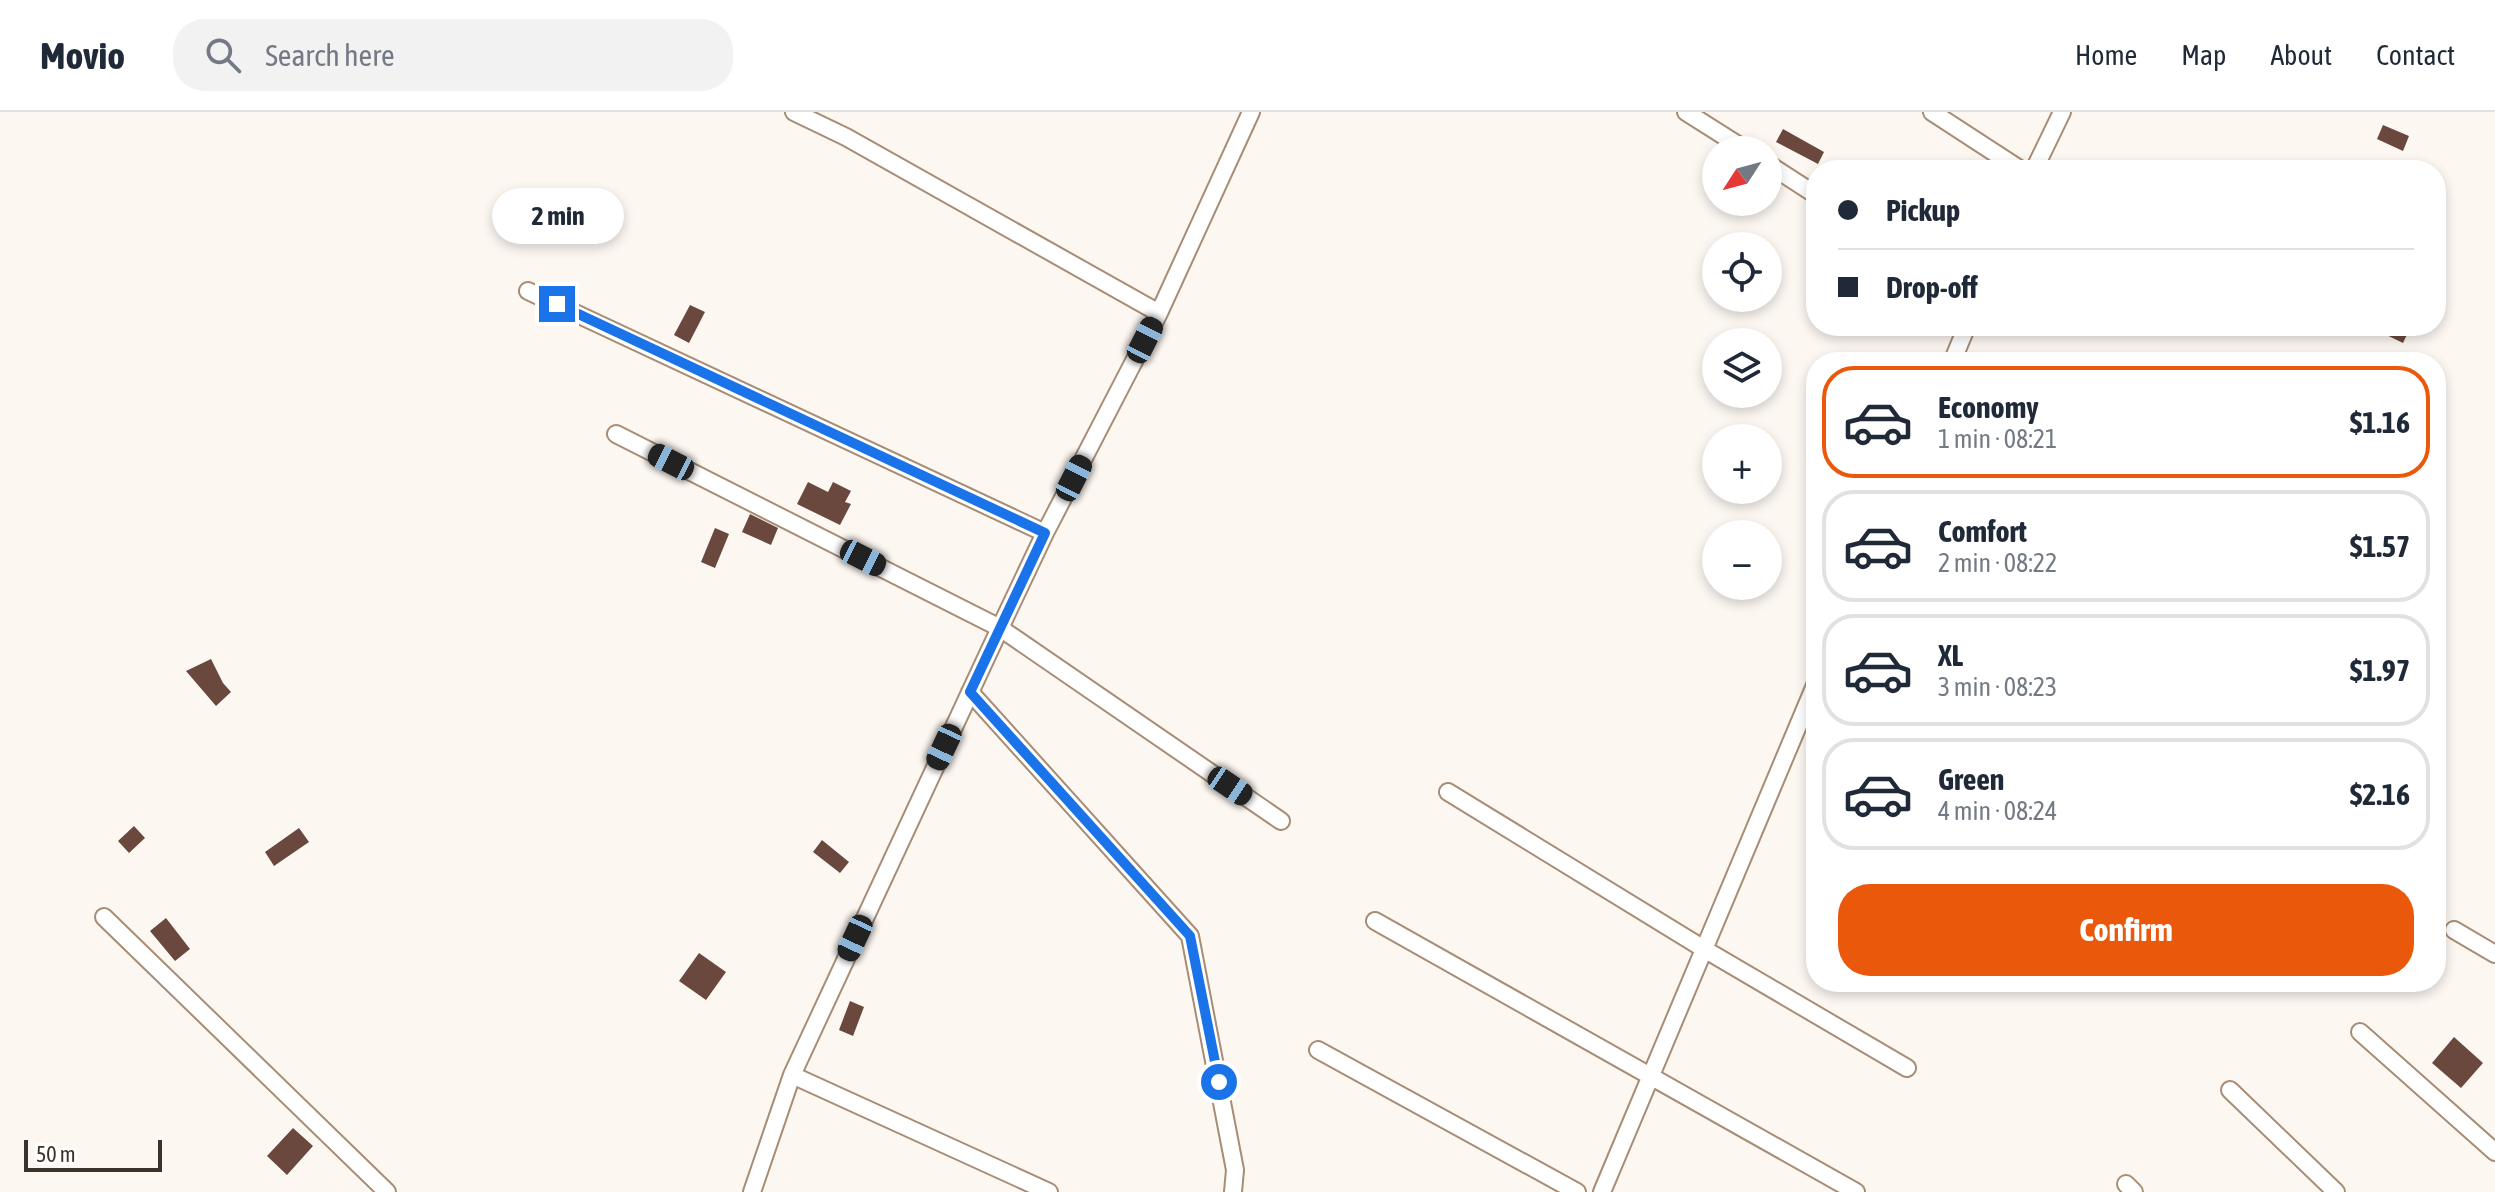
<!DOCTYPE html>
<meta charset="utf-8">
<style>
:root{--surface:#fff;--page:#f2f2f3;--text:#1f2937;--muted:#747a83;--line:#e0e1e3;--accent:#ea580c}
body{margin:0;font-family:"Asap Condensed",sans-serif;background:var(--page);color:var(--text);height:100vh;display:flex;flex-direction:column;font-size:30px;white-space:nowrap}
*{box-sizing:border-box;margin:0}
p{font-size:26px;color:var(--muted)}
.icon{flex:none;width:44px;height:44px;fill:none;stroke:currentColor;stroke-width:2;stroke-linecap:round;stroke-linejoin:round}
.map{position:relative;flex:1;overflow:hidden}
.sheet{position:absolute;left:1806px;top:240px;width:640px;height:640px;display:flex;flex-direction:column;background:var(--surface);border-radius:32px;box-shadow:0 4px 12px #0003}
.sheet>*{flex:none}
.guide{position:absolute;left:1806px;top:48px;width:640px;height:176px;border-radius:32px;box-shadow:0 4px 12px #0003;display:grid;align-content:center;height:176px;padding:0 32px;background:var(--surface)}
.needle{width:52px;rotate:234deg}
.fabs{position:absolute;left:1702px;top:24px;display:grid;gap:16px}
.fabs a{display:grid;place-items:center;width:80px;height:80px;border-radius:50%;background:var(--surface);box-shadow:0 4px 12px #0003;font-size:40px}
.scale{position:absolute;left:24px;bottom:20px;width:138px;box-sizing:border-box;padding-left:8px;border:4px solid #3d3228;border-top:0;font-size:22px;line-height:28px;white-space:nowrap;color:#3d3228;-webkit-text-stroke:6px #fff;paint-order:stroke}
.end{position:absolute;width:36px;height:36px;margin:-18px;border:10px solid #1a73e8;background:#fff;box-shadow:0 0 0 4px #fff}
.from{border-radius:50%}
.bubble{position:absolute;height:56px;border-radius:28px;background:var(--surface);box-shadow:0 4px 12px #0003;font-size:26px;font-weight:700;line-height:56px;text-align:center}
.car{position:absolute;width:24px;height:48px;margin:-24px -12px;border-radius:10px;box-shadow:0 0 6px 2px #0007;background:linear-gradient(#222 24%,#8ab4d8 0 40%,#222 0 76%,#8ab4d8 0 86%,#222 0)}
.guide b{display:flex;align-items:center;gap:28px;height:76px;font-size:30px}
.guide b+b{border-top:2px solid var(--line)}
.guide i{width:20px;height:20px;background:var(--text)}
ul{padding:14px 0 0;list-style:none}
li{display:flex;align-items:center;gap:24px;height:112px;margin:0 16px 12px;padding:0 16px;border:4px solid var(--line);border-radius:32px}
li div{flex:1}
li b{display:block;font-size:30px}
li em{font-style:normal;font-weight:700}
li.current{border-color:var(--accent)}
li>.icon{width:72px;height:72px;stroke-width:1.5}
.action{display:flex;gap:16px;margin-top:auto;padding:16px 32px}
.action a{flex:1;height:92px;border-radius:32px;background:var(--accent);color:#fff;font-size:32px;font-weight:700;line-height:92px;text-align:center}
header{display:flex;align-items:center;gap:48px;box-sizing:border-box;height:112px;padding:0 40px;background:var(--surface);border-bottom:2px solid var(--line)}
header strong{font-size:38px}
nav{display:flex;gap:44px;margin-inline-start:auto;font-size:28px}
.search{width:560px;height:72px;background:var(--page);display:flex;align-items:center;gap:20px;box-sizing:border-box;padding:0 28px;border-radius:32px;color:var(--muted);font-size:30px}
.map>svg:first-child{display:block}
.building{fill:#6a483d}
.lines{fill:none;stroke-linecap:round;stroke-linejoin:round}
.street-casing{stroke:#a88d75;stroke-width:20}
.street{stroke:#fff;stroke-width:16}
.route{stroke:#1a73e8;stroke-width:10}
</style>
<header>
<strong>Movio</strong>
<div class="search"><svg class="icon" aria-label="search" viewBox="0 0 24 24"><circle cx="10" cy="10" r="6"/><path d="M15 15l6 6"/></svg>Search here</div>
<nav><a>Home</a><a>Map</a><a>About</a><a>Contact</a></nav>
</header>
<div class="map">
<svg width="2495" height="1080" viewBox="0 0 2495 1080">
<rect width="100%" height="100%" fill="#fdf7f2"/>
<path class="building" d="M2383 13 2409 24 2403 39 2377 27Z
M1783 17 1824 40 1818 52 1776 30Z
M690 193 705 200 689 231 674 223Z
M2368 214H2411L2403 231Z
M808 370 828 380 833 370 851 379 845 390 851 392 840 413 797 392Z
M750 402 778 416 771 433 742 420Z
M715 416 729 422 715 456 701 450Z
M211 547 223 571 231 580 216 594 186 559Z
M134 714 145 726 129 741 118 729Z
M299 716 309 730 274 754 265 740Z
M822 728 849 750 840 761 813 740Z
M166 806 190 837 175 849 150 819Z
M699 841 726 860 706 888 679 869Z
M850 889 864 895 853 924 839 918Z
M2454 925 2483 951 2461 976 2432 951Z
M293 1016 313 1034 287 1063 267 1044Z"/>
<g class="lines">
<defs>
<path id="street" d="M794 0 846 25 1159 201
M1686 0 1746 38
M1932 0 2021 58
M1768 52 1816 83
M2034 58 2062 0
M528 179 1045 421
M1952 250 1967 214
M616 322 1000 516 1281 709
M970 580 1190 824 1235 1058 1233 1080
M1448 680 1704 837 1907 956
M104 805 387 1080
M1375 809 1856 1080
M2454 818 2495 842
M2360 920 2495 1040
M1318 938 1577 1080
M792 963 1049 1080
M2230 978 2336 1080
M2126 1072 2134 1080
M752 1080 792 963 1000 516 1045 421 1159 201 1251 0
M1602 1080 1816 571"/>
</defs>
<use href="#street" class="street-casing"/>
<use href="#street" class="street"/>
</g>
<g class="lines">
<path class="route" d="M557 192 1045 421 970 580 1190 824 1219 970"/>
</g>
</svg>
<div class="fabs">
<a><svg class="needle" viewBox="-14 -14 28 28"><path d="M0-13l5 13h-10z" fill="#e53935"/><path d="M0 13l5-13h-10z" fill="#747a83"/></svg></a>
<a><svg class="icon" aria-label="locate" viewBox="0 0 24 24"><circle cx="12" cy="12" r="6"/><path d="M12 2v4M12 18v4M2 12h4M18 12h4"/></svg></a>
<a><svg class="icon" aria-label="layers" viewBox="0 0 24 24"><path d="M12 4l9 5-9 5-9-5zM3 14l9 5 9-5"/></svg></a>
<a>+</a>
<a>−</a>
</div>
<div class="scale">50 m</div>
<i class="end from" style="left:1219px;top:970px"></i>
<i class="end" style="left:557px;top:192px"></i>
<div class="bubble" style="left:492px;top:76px;width:132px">2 min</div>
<i class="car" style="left:1145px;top:228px;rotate:27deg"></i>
<i class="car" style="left:671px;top:350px;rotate:297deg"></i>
<i class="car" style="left:1074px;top:366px;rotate:27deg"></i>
<i class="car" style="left:863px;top:446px;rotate:117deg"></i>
<i class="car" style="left:944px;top:635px;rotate:205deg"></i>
<i class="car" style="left:1230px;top:674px;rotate:124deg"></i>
<i class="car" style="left:855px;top:826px;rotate:205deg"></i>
<div class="guide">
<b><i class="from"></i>Pickup</b>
<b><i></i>Drop-off</b>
</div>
<section class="sheet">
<ul>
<li class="current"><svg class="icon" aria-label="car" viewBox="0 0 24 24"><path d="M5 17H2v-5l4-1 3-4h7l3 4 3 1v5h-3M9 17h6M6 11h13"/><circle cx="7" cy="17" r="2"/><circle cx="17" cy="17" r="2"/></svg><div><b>Economy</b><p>1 min · 08:21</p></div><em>$1.16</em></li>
<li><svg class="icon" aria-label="car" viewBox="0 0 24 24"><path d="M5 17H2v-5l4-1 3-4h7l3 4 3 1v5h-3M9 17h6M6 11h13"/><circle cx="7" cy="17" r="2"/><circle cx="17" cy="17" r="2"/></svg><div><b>Comfort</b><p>2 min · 08:22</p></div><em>$1.57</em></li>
<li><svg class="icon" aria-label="car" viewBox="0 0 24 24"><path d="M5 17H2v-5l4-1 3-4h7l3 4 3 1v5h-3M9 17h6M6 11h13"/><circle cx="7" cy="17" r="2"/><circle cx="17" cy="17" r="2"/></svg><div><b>XL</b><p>3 min · 08:23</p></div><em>$1.97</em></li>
<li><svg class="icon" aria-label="car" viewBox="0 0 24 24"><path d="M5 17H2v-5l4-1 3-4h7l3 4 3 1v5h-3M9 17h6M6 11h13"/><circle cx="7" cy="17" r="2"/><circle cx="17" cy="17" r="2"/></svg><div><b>Green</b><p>4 min · 08:24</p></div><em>$2.16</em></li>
</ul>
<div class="action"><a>Confirm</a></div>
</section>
</div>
